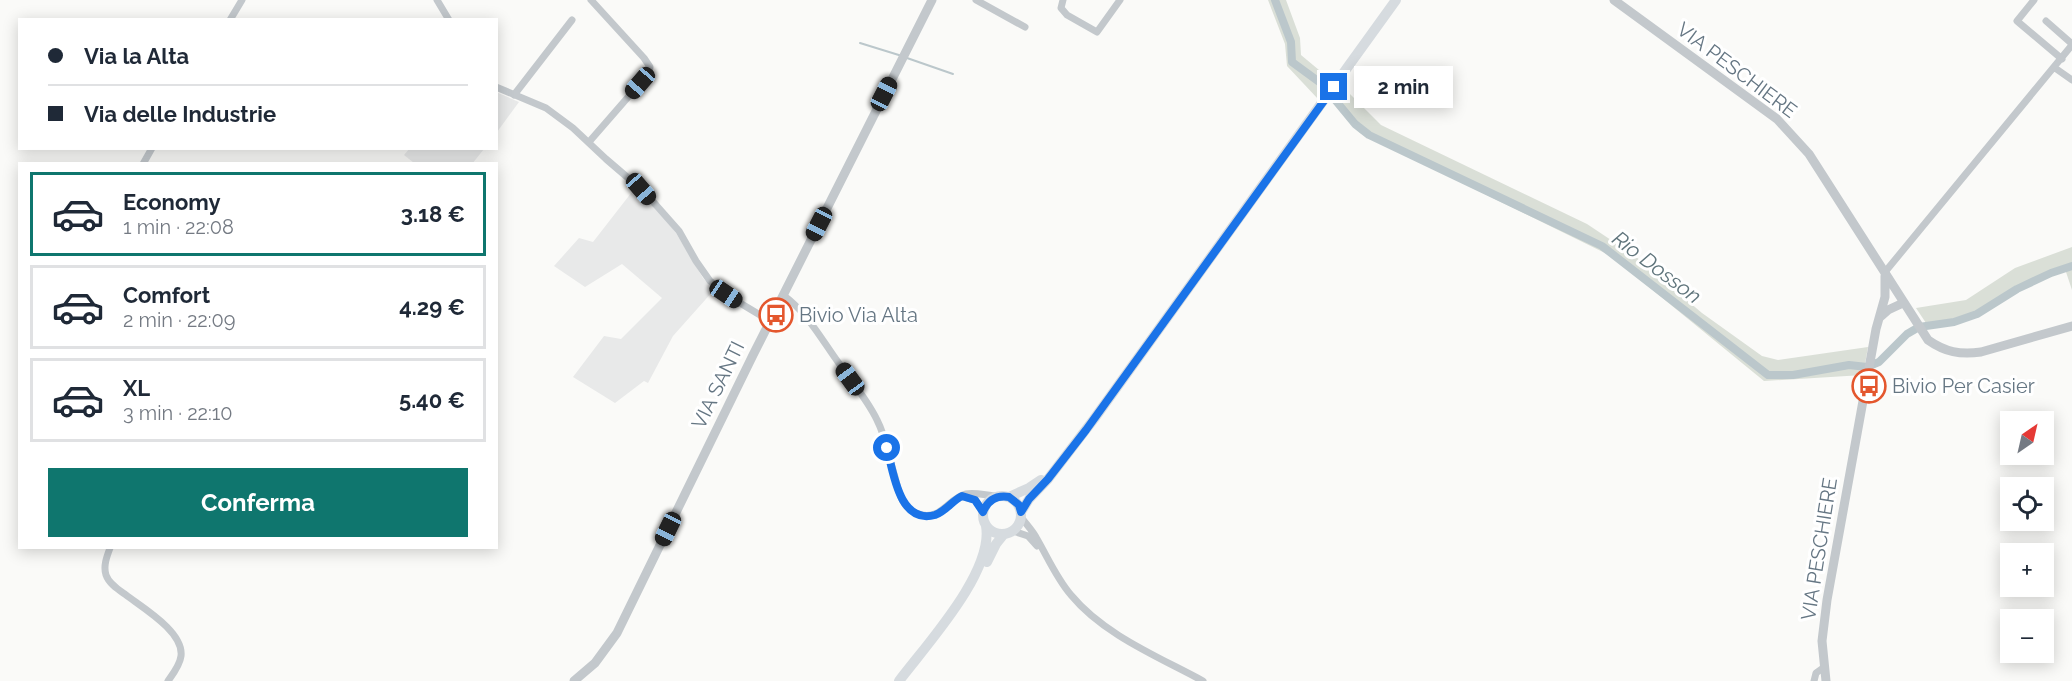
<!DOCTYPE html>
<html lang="it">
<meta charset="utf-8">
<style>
:root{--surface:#fff;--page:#f6f6f7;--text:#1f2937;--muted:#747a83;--line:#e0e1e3;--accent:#0f766e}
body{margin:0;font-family:Raleway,sans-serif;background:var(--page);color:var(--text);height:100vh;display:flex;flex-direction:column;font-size:22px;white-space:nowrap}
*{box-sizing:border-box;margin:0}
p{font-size:20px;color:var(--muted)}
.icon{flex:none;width:33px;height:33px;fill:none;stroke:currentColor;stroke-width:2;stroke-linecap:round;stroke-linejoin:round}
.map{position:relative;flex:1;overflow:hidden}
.panel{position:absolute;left:18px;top:162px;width:480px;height:387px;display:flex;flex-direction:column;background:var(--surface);border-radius:0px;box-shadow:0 3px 15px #0003}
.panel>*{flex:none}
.top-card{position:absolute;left:18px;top:18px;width:480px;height:132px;border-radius:0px;box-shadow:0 3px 15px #0003;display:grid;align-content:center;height:132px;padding:0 30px;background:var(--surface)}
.needle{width:39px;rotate:34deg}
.buttons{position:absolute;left:2000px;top:411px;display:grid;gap:12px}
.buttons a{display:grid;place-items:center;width:54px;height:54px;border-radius:0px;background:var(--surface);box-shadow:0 3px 15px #0003;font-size:30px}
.end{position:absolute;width:27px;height:27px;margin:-14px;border:8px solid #1a73e8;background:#fff;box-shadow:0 0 0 3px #fff}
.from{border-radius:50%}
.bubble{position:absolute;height:42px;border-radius:0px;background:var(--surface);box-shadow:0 3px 15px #0003;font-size:20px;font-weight:700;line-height:42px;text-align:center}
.car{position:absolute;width:18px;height:36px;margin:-18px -9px;border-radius:8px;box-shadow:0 0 4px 2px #0007;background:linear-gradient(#222 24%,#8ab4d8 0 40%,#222 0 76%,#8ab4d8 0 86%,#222 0)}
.top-card b{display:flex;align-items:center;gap:21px;height:57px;font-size:22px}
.top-card b+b{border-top:2px solid var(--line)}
.top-card i{width:15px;height:15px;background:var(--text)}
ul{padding:10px 0 0;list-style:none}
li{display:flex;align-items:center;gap:18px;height:84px;margin:0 12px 9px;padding:0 18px;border:3px solid var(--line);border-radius:0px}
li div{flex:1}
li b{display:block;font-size:22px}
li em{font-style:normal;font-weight:700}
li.active{border-color:var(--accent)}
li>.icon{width:54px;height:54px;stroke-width:1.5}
.primary-button{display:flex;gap:12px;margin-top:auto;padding:12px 30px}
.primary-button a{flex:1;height:69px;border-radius:0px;background:var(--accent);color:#fff;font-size:24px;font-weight:700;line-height:69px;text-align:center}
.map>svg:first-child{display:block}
.built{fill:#e8e9e9}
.green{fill:#dadfd7}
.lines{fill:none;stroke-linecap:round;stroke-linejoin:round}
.stream{stroke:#bbc7cb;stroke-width:2}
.canal{stroke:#bbc7cb;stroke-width:8}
.minor{stroke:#c3c8cc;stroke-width:7}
.tertiary{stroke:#c3c8cc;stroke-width:9}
.secondary{stroke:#d6dbdf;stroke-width:10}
.route{stroke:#1a73e8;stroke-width:8}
.labels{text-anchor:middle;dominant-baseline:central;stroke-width:6;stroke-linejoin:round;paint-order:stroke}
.street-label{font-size:20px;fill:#657683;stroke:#fff}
.poi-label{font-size:20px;fill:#657683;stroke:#fff;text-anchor:start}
.water-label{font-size:21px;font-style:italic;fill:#60757c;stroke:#fff}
</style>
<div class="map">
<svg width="2072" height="681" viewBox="0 0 2072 681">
<rect width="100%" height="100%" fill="#fafaf8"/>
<path class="built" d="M496 92 519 102 497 132H496Z
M409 149V148L484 149 472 164 414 163 404 155Z
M635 188 665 219 676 233 703 278 714 290 673 336 648 383 644 381 615 403 573 377 604 336 621 339 662 298 622 264 585 287 554 266 579 238 593 242Z"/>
<path class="green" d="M1268 0H1286L1300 38 1301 55 1331 80 1318 99 1287 66 1285 44Z
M1341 85 1381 125 1587 224 1635 256 1702 313 1762 356 1778 360 1868 347 1863 375 1764 381 1611 256 1360 133 1331 100Z
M2072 247V290L2065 269 2042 277 2022 287 1994 306 1966 319 1928 326 1916 308 1966 300 2015 268Z"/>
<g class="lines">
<path class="stream" d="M860 43 902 56
M907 58 953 74"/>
<path class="canal" d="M1275 0 1291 42 1292 62 1322 84 1355 124 1369 135 1602 246 1768 375H1793L1849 365 1867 367 1879 362 1907 334 1919 327 1954 322 1977 314 2017 289 2051 273 2072 266"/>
<path class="minor" d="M437 0 449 20
M976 0 1025 27
M1063 0 1061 8 1067 15 1097 32 1120 0
M2034 0 2017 21 2062 59
M230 20 242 0
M2046 21 2072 44
M2055 68 2072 80
M496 87 546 108 573 128 606 159 641 189 656 205 679 231 696 261 710 281 740 303 770 321
M514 95 572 20
M589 142 649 73 650 67 644 58 591 0
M143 164 152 148
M1885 272 2072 45
M783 295C806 311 822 340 838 362 851 381 867 399 877 420 886 437 889 458 895 477 899 493 902 511 922 515 942 519 949 498 966 494 976 492 988 496 998 496
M964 497 975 500 983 511
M1021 517C1026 524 1033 531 1037 539 1048 558 1057 579 1071 595 1104 635 1159 657 1203 681
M1013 531 1028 536 1037 546
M110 548C107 556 103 566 106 575 109 584 119 590 126 595 143 608 184 632 181 656 180 665 173 674 168 681
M1814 681 1816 673 1823 668"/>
<path class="tertiary" d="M1614 0 1777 119 1809 154 1928 340C1945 352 1960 355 1981 352L2072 326
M1880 317 1888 310 1903 303
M574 681 595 663 617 633 753 355 932 0
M1826 681 1822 641 1827 600 1876 329 1885 297V276"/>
<path class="secondary" d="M983 515a19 19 0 1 1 38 0a19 19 0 1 1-38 0Z
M1009 497 1029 488 1041 480
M1021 512 1029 499 1048 479 1094 419 1396 0
M987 562 996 544 1004 534
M899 681C926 645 994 572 986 526"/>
</g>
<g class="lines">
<path class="route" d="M887 448C893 471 899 525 935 515 946 511 952 501 962 496L975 500 983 512C988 500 996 495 1009 497L1019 505 1021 512 1029 499 1048 479 1086 430 1334 87"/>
</g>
<defs>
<symbol id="bus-ring" viewBox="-11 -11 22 22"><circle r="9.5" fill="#fff" stroke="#e4572e" stroke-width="1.5"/><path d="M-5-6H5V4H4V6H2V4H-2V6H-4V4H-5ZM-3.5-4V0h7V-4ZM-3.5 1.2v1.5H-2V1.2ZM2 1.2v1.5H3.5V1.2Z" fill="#e4572e"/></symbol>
</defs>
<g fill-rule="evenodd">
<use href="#bus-ring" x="757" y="296" width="38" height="38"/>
<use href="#bus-ring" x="1850" y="367" width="38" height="38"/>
</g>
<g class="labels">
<g class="street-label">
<text transform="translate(1737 70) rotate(37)">VIA PESCHIERE</text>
<text transform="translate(718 385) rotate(-64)">VIA SANTI</text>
<text transform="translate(1819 549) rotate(-81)">VIA PESCHIERE</text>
</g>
<g class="poi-label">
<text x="799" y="315">Bivio Via Alta</text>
<text x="1892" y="386">Bivio Per Casier</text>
</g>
<g class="water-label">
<text transform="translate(1657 267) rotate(37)">Rio Dosson</text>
</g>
</g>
</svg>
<div class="buttons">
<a><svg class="needle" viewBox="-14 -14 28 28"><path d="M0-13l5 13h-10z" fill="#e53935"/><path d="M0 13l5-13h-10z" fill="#747a83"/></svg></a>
<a><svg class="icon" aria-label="locate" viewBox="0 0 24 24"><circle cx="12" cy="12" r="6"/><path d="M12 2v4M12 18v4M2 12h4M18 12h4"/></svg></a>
<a>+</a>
<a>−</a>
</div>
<i class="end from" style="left:887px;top:448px"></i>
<i class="end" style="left:1334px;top:87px"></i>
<div class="bubble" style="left:1354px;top:66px;width:99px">2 min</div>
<i class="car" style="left:640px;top:83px;rotate:221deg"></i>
<i class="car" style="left:884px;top:94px;rotate:27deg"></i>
<i class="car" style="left:641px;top:189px;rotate:139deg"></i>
<i class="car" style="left:819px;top:224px;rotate:207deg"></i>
<i class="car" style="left:726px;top:294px;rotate:124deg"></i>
<i class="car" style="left:850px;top:379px;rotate:324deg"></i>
<i class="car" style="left:668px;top:529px;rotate:206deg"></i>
<div class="top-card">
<b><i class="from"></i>Via la Alta</b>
<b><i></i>Via delle Industrie</b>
</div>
<section class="panel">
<ul>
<li class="active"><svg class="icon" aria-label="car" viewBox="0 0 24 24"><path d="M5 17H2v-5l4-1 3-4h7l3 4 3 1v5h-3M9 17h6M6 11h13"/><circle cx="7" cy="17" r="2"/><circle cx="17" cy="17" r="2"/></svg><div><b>Economy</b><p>1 min · 22:08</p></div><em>3.18 €</em></li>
<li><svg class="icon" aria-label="car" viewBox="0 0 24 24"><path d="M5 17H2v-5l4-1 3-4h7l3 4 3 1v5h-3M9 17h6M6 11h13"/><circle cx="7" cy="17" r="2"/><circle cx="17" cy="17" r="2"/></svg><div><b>Comfort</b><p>2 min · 22:09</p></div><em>4.29 €</em></li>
<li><svg class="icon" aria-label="car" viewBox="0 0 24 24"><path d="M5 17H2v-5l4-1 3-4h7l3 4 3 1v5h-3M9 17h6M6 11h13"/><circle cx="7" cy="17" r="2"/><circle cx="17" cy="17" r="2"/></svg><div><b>XL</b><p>3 min · 22:10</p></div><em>5.40 €</em></li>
</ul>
<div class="primary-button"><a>Conferma</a></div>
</section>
</div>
